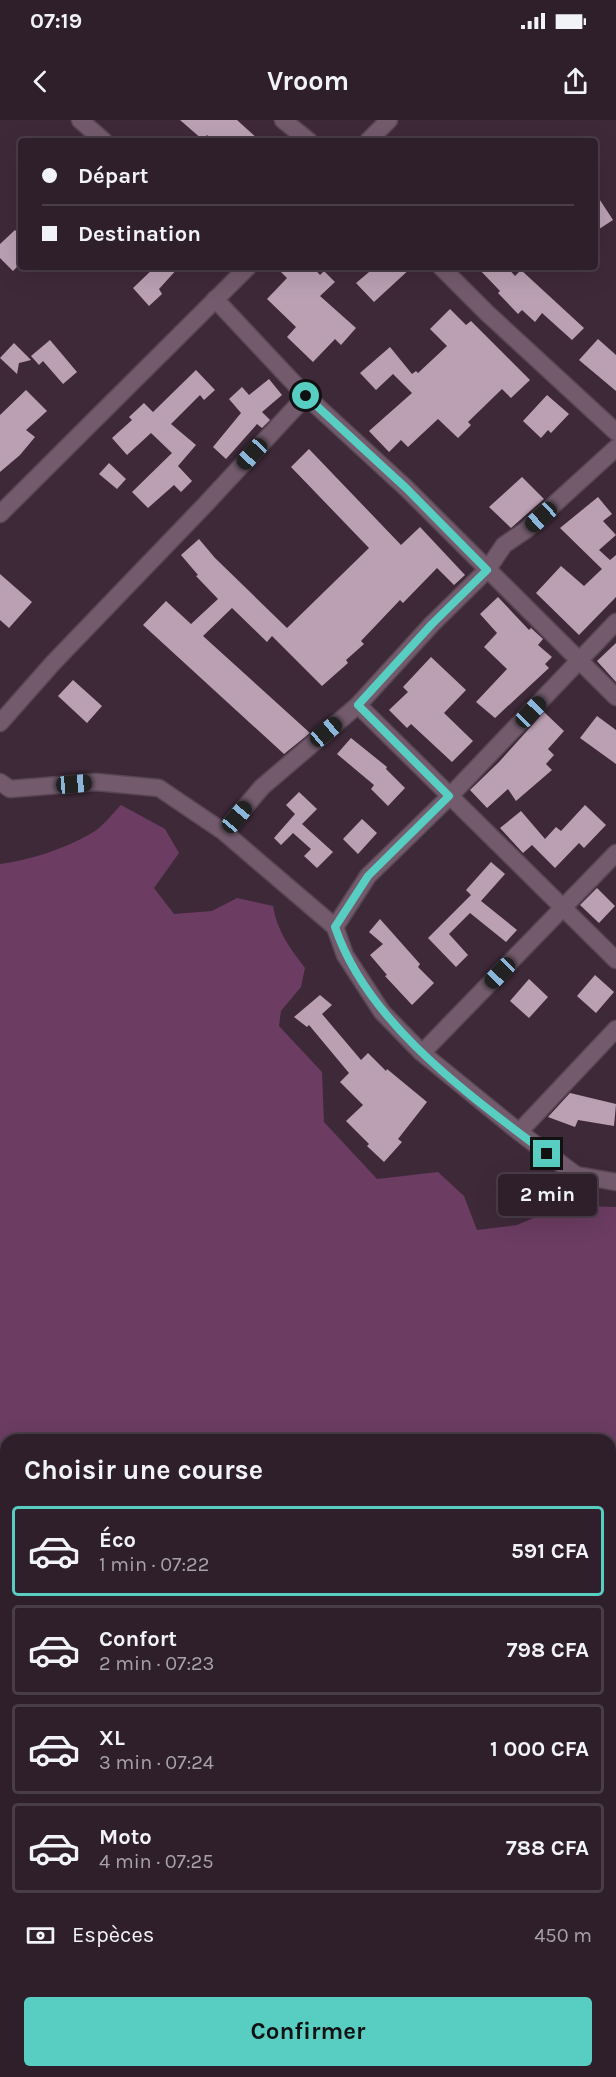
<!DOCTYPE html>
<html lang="fr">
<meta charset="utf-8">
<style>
:root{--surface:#2e1f2b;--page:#3a2c37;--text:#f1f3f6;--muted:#a7a2a9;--line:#493d47;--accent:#57cec1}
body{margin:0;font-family:Karla,sans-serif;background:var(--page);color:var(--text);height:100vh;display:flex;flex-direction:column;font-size:22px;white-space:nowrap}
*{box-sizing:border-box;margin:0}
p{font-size:20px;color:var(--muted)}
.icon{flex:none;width:33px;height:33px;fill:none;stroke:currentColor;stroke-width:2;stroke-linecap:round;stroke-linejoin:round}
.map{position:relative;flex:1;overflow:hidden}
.drawer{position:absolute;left:0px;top:1314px;width:616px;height:644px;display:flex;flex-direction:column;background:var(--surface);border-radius:18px 18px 0 0;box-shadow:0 6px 24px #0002,0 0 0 2px var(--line)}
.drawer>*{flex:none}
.top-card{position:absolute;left:18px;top:18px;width:580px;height:132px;border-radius:6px;box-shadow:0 6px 24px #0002,0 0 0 2px var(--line);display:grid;align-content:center;height:132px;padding:0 24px;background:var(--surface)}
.end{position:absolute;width:27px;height:27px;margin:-14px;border:8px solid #57cec1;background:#111;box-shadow:0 0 0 3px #111}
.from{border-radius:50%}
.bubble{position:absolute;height:42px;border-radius:6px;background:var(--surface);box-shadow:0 6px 24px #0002,0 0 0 2px var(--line);font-size:20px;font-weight:700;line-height:42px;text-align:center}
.car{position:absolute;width:18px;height:36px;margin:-18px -9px;border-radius:8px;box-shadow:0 0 4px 2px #0007;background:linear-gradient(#222 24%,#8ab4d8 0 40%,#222 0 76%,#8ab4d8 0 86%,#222 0)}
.top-card b{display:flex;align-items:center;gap:21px;height:57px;font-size:22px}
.top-card b+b{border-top:2px solid var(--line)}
.top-card i{width:15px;height:15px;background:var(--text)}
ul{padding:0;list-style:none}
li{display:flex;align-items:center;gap:18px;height:90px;margin:0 12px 9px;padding:0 12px;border:3px solid var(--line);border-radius:6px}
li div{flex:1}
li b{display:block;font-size:22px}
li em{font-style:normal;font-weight:700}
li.selected{border-color:var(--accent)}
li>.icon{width:54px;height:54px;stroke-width:1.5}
h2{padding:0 24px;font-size:27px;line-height:72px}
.pay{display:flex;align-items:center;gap:15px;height:66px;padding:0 24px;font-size:22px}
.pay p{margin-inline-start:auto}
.cta{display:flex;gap:12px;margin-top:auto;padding:12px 24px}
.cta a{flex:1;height:69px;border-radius:6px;background:var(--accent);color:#111;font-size:24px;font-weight:700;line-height:69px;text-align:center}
.status{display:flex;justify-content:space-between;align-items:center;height:42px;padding:0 30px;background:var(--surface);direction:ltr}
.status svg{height:16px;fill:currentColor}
header{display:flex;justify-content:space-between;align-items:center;height:78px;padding:0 24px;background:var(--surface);font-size:27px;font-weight:700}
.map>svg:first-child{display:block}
.green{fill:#6c3c62}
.building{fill:#bba0b4}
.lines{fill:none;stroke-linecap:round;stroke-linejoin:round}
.minor-casing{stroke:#594755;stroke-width:19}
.secondary-casing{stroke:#594755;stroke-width:19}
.minor{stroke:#735b6d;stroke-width:16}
.secondary{stroke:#735b6d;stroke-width:16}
.route{stroke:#57cec1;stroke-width:8}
</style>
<div class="status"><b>07:19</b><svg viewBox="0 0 49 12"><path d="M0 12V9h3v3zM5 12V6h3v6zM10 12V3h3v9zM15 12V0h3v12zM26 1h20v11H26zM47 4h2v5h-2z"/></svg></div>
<header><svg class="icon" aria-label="back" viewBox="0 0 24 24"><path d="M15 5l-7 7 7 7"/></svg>Vroom<svg class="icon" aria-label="share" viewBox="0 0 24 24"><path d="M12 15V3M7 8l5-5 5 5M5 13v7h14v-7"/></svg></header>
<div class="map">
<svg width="616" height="1957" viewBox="0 0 616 1957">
<rect width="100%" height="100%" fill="#3e2939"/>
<path class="green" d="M121 685 165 709 179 733 154 768 174 794 212 791 237 778 273 786C277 811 290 828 305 848L301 867 281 891 279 906 322 952 324 1002 377 1059 438 1052 464 1076 477 1110 517 1105 554 1089 581 1086 616 1087V1524L610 1522V1320H6V1336L0 1328V744C30 740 64 729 90 714 102 708 112 694 121 685Z
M611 1803 616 1808V1957H239V1952H610Z"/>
<path class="building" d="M180 0H237L260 21H214L207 15 203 20Z
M596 74 613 100 596 111Z
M15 110 21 116V143L13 151 0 138V124Z
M155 147H179L159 169 162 174 149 186 133 168Z
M276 147H313L320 155 324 151 335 162 320 176 356 208 341 225 335 219 313 242 287 217 296 207 267 179 287 158Z
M375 147H412L374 182 356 163Z
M477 147H507L515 156 521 150 584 208 572 220 542 193 535 202 522 190 518 194 498 173 500 171Z
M450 189 466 205 471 201 530 260 511 278 502 269 468 302 471 305 458 318 438 299 408 327 401 320 389 332 369 311 412 273 393 254 376 270 360 253 390 227 412 254 416 251 418 253 447 226 430 209Z
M598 219 616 235V271L579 240Z
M50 220 77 252 63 264 43 241 39 245 31 236Z
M14 223 31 240 19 243 17 254 0 238Z
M196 250 215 270 204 280 200 275 171 304 196 325 178 346 192 361 181 372 174 365 148 388 132 372 172 333 151 313 127 335 112 318 132 300 129 297 144 283 153 292Z
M269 259 282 275 262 292 270 300 262 308 257 304 226 339 213 327 241 293 229 279 242 267 249 275Z
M26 270 47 291 26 310 35 317 20 335 0 352V295Z
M547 275 569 294 551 313 548 310 541 318 523 301Z
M309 329 401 425 420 407 465 455 454 465 437 448 403 483 400 480 361 521 364 524 346 540 348 543 322 566 272 516 267 522 232 488 203 516 310 613 284 634 143 505 166 481 191 504 218 479 196 456 198 455 181 435 199 419 215 438 287 508 369 428 291 347Z
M109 343 126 359 117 369 99 354Z
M522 357 544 379 511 408 489 387Z
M598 377 612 394 603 401 616 415 599 430 610 440 616 435V477L579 515 536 473 561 446 584 466 602 449 560 408Z
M0 454 32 482 9 508 0 500Z
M498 477 529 510 531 508 543 519 538 525 552 537 545 544 549 548 495 598 476 582 507 549 484 527 497 513 480 494Z
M616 523V562L597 541Z
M431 537 466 570 444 593 473 621 452 642 411 604 407 608 389 590 408 572 403 567Z
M73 560 102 586 87 603 58 576Z
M544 592 564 611 548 629 554 635 546 644 552 650 516 681 508 669 487 688 470 670 499 642Z
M597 596 616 610V644L580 618Z
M351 618 387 647 386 649 405 668 388 686 371 669 374 665 337 634Z
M299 672 317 689 302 704 333 732 317 748 304 736 311 729 293 713 281 725 274 718 295 694 286 685Z
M585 685 606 705 584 728 579 723 555 748 532 725 523 733 500 708 521 691 545 719 556 707 561 711Z
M362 699 377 713 358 734 343 719Z
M491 742 505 754 481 781 517 810 506 822 470 793 449 814 468 835 456 847 428 818 471 775 466 770Z
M597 768 615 786 599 803 580 785Z
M380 799 420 844 418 847 434 863 412 885 385 856 387 855 370 835 383 824 369 812Z
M595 855 614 872 596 893 577 876Z
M529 859 548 877 529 898 510 881Z
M320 875 332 885 322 894 361 940 368 933 386 951 387 949 427 982 398 1019 402 1022 384 1042 367 1026 369 1024 346 1001 363 985 340 962 349 953 309 905 307 907 294 897Z
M570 973 616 984 614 1006 578 1000 575 1007 548 997Z"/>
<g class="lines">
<defs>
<path id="minor" d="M80 0 104 21
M283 0 309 21
M441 147 487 193 616 312
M215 179 306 276 406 368 616 577
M616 502 449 677 368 756 335 807 345 835 382 892 422 933 519 1012 576 1055 616 1062
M358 585 616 840
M0 603 53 543 203 387 306 276
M0 662 10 669 96 662 159 668 224 712 335 807
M224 712 262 667 358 585 432 504 487 450 504 425 526 410 616 328
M422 933 616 733
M519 1012 616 909
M610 1669 616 1660
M0 1689 6 1695"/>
<path id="secondary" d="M368 21 389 0
M0 394 248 147"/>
</defs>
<use href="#minor" class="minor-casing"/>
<use href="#secondary" class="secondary-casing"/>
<use href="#minor" class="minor"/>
<use href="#secondary" class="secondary"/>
</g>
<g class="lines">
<path class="route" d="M306 276 406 368 487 450 432 504 358 585 449 676 368 756 335 807C368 904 468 974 547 1034"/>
</g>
</svg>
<i class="end from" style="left:306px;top:276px"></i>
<i class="end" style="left:547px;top:1034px"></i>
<div class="bubble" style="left:498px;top:1054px;width:99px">2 min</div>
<i class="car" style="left:252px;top:334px;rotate:223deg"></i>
<i class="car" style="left:541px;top:397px;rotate:228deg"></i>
<i class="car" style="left:531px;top:592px;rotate:44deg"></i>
<i class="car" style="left:326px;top:612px;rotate:50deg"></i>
<i class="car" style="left:74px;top:664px;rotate:85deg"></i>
<i class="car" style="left:237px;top:697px;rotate:40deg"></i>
<i class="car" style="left:500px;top:853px;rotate:224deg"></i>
<div class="top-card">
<b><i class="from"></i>Départ</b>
<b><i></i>Destination</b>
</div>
<section class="drawer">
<h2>Choisir une course</h2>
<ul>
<li class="selected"><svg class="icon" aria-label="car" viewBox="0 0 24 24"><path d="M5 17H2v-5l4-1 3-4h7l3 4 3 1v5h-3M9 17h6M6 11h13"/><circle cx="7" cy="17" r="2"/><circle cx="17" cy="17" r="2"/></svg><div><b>Éco</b><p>1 min · 07:22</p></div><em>591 CFA</em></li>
<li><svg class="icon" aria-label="car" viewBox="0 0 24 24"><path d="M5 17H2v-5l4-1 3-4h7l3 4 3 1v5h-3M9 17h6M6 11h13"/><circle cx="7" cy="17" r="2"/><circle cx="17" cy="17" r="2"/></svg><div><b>Confort</b><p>2 min · 07:23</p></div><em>798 CFA</em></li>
<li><svg class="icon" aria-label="car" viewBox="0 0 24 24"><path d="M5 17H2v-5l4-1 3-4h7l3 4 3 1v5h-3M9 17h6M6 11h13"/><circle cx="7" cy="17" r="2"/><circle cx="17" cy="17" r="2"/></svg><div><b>XL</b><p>3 min · 07:24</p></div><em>1 000 CFA</em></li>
<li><svg class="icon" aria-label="car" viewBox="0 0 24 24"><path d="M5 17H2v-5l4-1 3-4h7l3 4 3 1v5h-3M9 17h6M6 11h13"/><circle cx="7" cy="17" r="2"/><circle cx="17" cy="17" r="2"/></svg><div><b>Moto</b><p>4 min · 07:25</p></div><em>788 CFA</em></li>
</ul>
<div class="pay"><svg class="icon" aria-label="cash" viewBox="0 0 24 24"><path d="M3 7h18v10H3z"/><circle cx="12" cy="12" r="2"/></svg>Espèces<p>450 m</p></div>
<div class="cta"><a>Confirmer</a></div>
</section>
</div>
